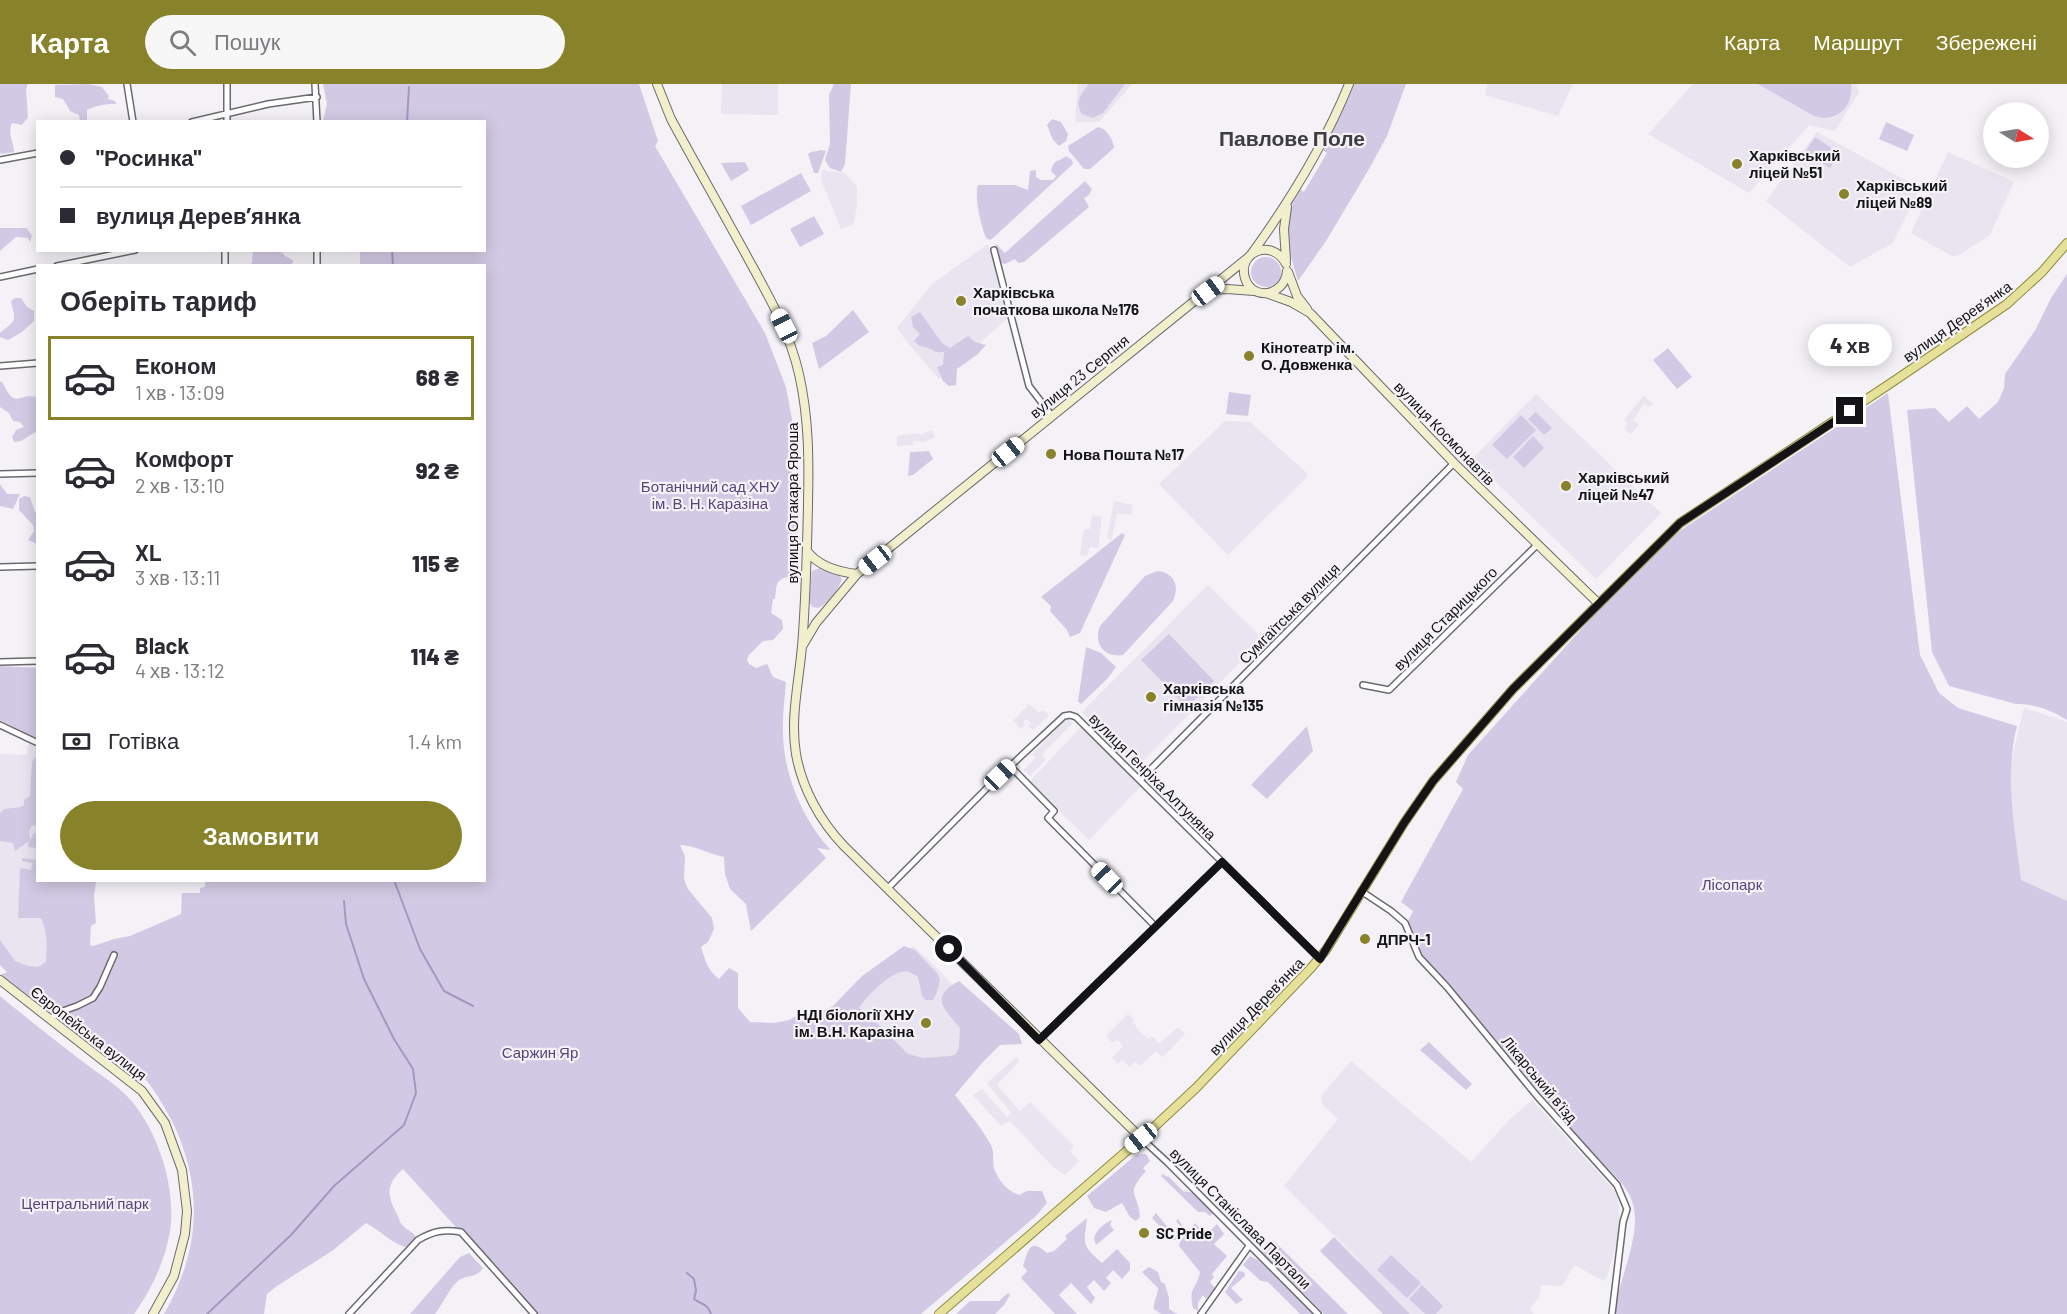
<!DOCTYPE html>
<html lang="uk">
<meta charset="utf-8">
<style>
:root{--surface:#fff;--page:#f7f7f7;--text:#2b2b33;--muted:#7c7c81;--line:#e1e1e2;--accent:#88822a}
body{margin:0;font-family:Barlow,sans-serif;background:var(--page);color:var(--text);height:100vh;display:flex;flex-direction:column;font-size:22px;white-space:nowrap}
*{box-sizing:border-box;margin:0}
p{font-size:20px;color:var(--muted)}
.icon{flex:none;width:33px;height:33px;fill:none;stroke:currentColor;stroke-width:2;stroke-linecap:round;stroke-linejoin:round}
.map{position:relative;flex:1;overflow:hidden}
.details{position:absolute;left:36px;top:180px;width:450px;height:618px;display:flex;flex-direction:column;background:var(--surface);border-radius:0px;box-shadow:0 3px 15px #0003}
.details>*{flex:none}
.guide{position:absolute;left:36px;top:36px;width:450px;height:132px;border-radius:0px;box-shadow:0 3px 15px #0003;display:grid;align-content:center;height:132px;padding:0 24px;background:var(--surface)}
.needle{width:39px;rotate:101deg}
.controls{position:absolute;left:1983px;top:18px;display:grid;gap:12px}
.controls a{display:grid;place-items:center;width:66px;height:66px;border-radius:50%;background:var(--surface);box-shadow:0 3px 15px #0003;font-size:30px}
.end{position:absolute;width:27px;height:27px;margin:-14px;border:8px solid #141315;background:#fff;box-shadow:0 0 0 3px #fff}
.from{border-radius:50%}
.bubble{position:absolute;height:42px;border-radius:21px;background:var(--surface);box-shadow:0 3px 15px #0003;font-size:20px;font-weight:800;line-height:42px;text-align:center}
.car{position:absolute;width:18px;height:36px;margin:-18px -9px;border-radius:8px;box-shadow:0 0 4px 2px #0007;background:linear-gradient(#fff 24%,#345 0 40%,#fff 0 76%,#345 0 86%,#fff 0)}
.guide b{display:flex;align-items:center;gap:21px;height:57px;font-size:22px}
.guide b+b{border-top:2px solid var(--line)}
.guide i{width:15px;height:15px;background:var(--text)}
ul{padding:0;list-style:none}
li{display:flex;align-items:center;gap:18px;height:84px;margin:0 12px 9px;padding:0 12px;border:3px solid transparent;border-radius:0px}
li div{flex:1}
li b{display:block;font-size:22px}
li em{font-style:normal;font-weight:800}
li.selected{border-color:var(--accent)}
li>.icon{width:54px;height:54px;stroke-width:1.5}
h2{padding:0 24px;font-size:27px;line-height:72px}
.pay{display:flex;align-items:center;gap:15px;height:66px;padding:0 24px;font-size:22px}
.pay p{margin-inline-start:auto}
.primary-button{display:flex;gap:12px;margin-top:auto;padding:12px 24px}
.primary-button a{flex:1;height:69px;border-radius:36px;background:var(--accent);color:#fff;font-size:24px;font-weight:800;line-height:69px;text-align:center}
header{display:flex;align-items:center;gap:36px;box-sizing:border-box;height:84px;padding:0 30px;background:var(--accent);color:#fff}
header strong{font-size:28px}
nav{display:flex;gap:33px;margin-inline-start:auto;font-size:21px}
.search{width:420px;height:54px;background:var(--page);display:flex;align-items:center;gap:15px;box-sizing:border-box;padding:0 21px;border-radius:33px;color:var(--muted);font-size:22px}
.map>svg:first-child{display:block}
.built{fill:#e8e4f0}
.green{fill:#d2cae4}
.lines{fill:none;stroke-linecap:round;stroke-linejoin:round}
.stream{stroke:#a597c0;stroke-width:2}
.street-casing{stroke:#6b6a6e;stroke-width:8}
.secondary-casing{stroke:#6b6a6e;stroke-width:10}
.primary-casing{stroke:#918c3f;stroke-width:10}
.street{stroke:#fff;stroke-width:5}
.secondary{stroke:#f2f0cc;stroke-width:8}
.primary{stroke:#e6e19a;stroke-width:8}
.route{stroke:#141315;stroke-width:8}
.poi-dot{fill:#88822a;stroke:#f4f2f7;stroke-width:2}
.labels{text-anchor:middle;dominant-baseline:central;stroke-width:4.5;stroke-linejoin:round;paint-order:stroke}
.poi-label{font-size:15px;font-weight:bold;fill:#141315;stroke:#f4f2f7;text-anchor:start}
.street-label{font-size:15px;fill:#141315;stroke:#f4f2f7}
.park-label{font-size:15px;fill:#58447a;stroke:#f4f2f7}
.district-label{font-size:21px;font-weight:bold;fill:#3e3d40;stroke:#f4f2f7}
</style>
<header>
<strong>Карта</strong>
<div class="search"><svg class="icon" aria-label="search" viewBox="0 0 24 24"><circle cx="10" cy="10" r="6"/><path d="M15 15l6 6"/></svg>Пошук</div>
<nav><a>Карта</a><a>Маршрут</a><a>Збережені</a></nav>
</header>
<div class="map">
<svg width="2067" height="1230" viewBox="0 0 2067 1230">
<rect width="100%" height="100%" fill="#f4f2f7"/>
<path class="built" d="M722 0H778V31L721 30Z
M1078 0H1132L1099 38H1075Z
M1487 0H1573L1558 32 1485 11Z
M1693 0H1856L1859 8 1835 47 1809 41 1749 109 1648 50Z
M1817 48 1920 104 1893 159 1850 183 1766 117Z
M1948 68 2014 98 1990 151 1959 171 1952 172 1911 149Z
M822 86 845 89 857 103V120L854 140 841 145 821 96Z
M988 160 1009 233 939 295 906 257 897 244 932 200Z
M1536 310 1661 429 1596 495 1472 375Z
M1643 312 1653 319 1650 323 1644 320 1633 336 1639 341 1631 350 1624 345 1628 339 1624 336Z
M1225 337 1250 338 1307 389 1308 392 1228 471 1159 400Z
M932 346 935 353 924 358 913 357V361L897 362V352L919 349 920 351Z
M1114 417 1133 421 1131 431 1117 429 1112 455 1107 454Z
M1092 431 1102 433 1098 464 1090 463 1087 472 1080 471 1084 445H1090Z
M1208 501 1263 555 1137 683 1082 628Z
M1029 620 1039 629 1043 626 1049 631 1033 646 1028 642 1031 639 1026 635 1023 638 1025 641 1021 645 1013 637Z
M2024 624 2067 638V817L2002 801 1988 770Z
M1068 634 1073 639 1042 670 1046 676 1030 692 1023 686 1036 674 1032 670Z
M1081 643 1142 701 1089 756 1029 698Z
M29 657 37 661 38 796 88 797 52 894 0 874V670L27 671Z
M913 862 938 885 993 944 945 1011 846 925Z
M1128 930 1134 936 1133 938 1140 948 1149 955 1152 952 1159 960 1178 943 1185 950 1163 973 1156 967 1140 982 1135 978 1130 983 1122 976 1118 980 1112 974 1123 962 1117 955 1113 959 1106 952Z
M1016 973 1020 976 997 1001 1020 1027 1030 1018 1074 1062 1070 1067 1079 1077 1065 1091 1052 1082 1012 1039 1009 1037 1001 1042 973 1011 982 1005 1007 1033 1011 1029 987 999Z
M1351 977 1471 1078 1508 1037 1532 1016 1615 1107 1620 1125 1618 1127 1620 1133V1145L1607 1193 1604 1197 1574 1181 1562 1202 1541 1201 1539 1213 1530 1225 1533 1230H1410L1360 1181 1358 1175 1284 1102 1338 1035 1322 1020 1321 1012Z"/>
<path class="green" d="M0 0H28L26 5 28 33 22 41 12 39C7 51 14 57 14 68L1 70 0 68Z
M88 0 102 3 109 12 108 15 115 17 116 20C106 20 96 21 87 26V37H80L79 31 70 27 63 15 55 13V1Z
M323 0H639L658 57 655 62 765 249 786 303 792 335V406L798 431 793 486 788 493C774 496 777 503 775 515H773L771 529 782 536 783 545 773 556 763 557 749 571 747 575 749 580 756 584 767 580 773 593 786 598C785 614 782 632 783 648 783 689 803 737 831 766L817 764 826 774 751 847 746 820 730 805 725 790 724 773C708 770 695 761 680 761L685 772 684 795 688 805 712 834 714 845 708 858 701 863C705 876 708 887 719 895L729 884 738 889V924L750 938 774 939 789 936 807 926 823 927 833 922 862 892 904 862 915 866 937 889 940 896 937 908 933 916H926L922 912 918 893C915 891 912 889 909 888 893 884 867 912 859 924L867 929 908 970 923 974 951 972 956 970 959 963 960 944C944 925 929 913 959 897L1019 950 1022 960 1000 961 982 979 955 1011C968 1028 981 1043 991 1061 995 1070 992 1076 994 1084 998 1096 1007 1107 1019 1111L1027 1107H1042L1047 1119 1036 1132 921 1230H535L403 1085C385 1101 387 1112 398 1132 399 1135 400 1138 402 1141 409 1149 427 1152 405 1163 391 1159 380 1146 366 1139L332 1167 277 1202 267 1210 264 1230H164C200 1168 204 1104 173 1039 167 1027 152 1001 143 993 124 977 99 965 78 952 50 935 25 915 0 896V891L7 888 0 881V856L15 877 28 882 38 883 46 878C47 862 48 849 41 834H18L20 784 31 786 33 779 22 777V774L35 776 37 772 38 796 96 797 94 812 96 839 91 842 90 861 93 862 114 855 130 852 181 830 182 809H200V804L205 803V797L484 796V182L360 181V167L484 166V38L323 37 327 20Z
M834 0H851L845 80 841 88 830 84 825 76 830 60 829 11Z
M1089 0H1125L1103 29 1093 34 1082 30C1074 18 1081 10 1089 0Z
M1354 0H1406L1387 52 1369 85 1326 157 1298 197C1291 174 1282 146 1290 122 1292 116 1297 111 1300 105L1304 108 1327 69 1323 66Z
M1758 0H1851C1854 23 1836 39 1814 32Z
M1052 35 1061 38 1068 50 1066 57 1059 62 1053 56 1047 41Z
M1886 38 1914 51 1907 67 1879 55Z
M1098 43C1107 45 1113 55 1114 64L1090 85H1084L1069 67 1068 62Z
M1815 53 1839 69 1830 84 1805 68Z
M822 66 826 67 818 89H814L808 70 811 68Z
M1066 72 1072 76 1073 80 993 154 990 156 986 154C981 142 974 112 978 101H1015L1028 106 1030 87 1036 86V93L1041 96H1053L1056 92 1051 87C1054 74 1058 79 1066 72Z
M745 78 749 86 731 97 721 79Z
M801 89 811 107 751 141 741 122Z
M1085 97 1092 105 1089 111 1084 114 1089 123 1024 178 1018 179 1015 175 1005 180 1001 179 995 159 1005 169Z
M814 132 824 150 800 163 790 145Z
M0 144H27L32 152 30 158 28 154 16 153 0 167Z
M253 167H281L285 172 293 176V179L289 181H248L252 179Z
M1251 188a15 15 0 1 1 30 0a15 15 0 1 1-30 0Z
M2067 190V636C2051 626 2035 620 2016 620L1949 602 1932 568 1907 326 1935 324 1949 338 1967 322 1979 335 1998 318 2004 304 2005 290 2036 245 2051 214Z
M15 214H21L27 223 34 227V237L22 248 8 256 0 253V249C15 236 17 240 11 217Z
M853 226 869 248 819 285 812 259 826 252Z
M920 228 942 259 950 264 968 252 975 258 986 261 978 270 957 285 956 301 949 302 943 297 937 283 943 281 944 268H936C929 262 921 265 914 257L920 250 913 243 911 233Z
M1668 264 1692 293 1677 305 1653 276Z
M0 297 3 299C15 326 18 309 37 313V347L21 357 14 358 12 353 16 346 24 343 20 338 13 337 9 329 0 323Z
M1229 308 1251 311 1248 332 1226 330Z
M1888 309 1920 571 1939 609 1958 624 2017 642C2004 693 2015 745 2021 796L2067 817V1230H1615C1617 1196 1642 1155 1633 1120 1628 1102 1612 1089 1599 1076L1421 872 1415 861 1408 837 1413 827 1401 818 1463 705 1456 698 1468 671 1611 512 1675 450Z
M1536 328 1552 344 1544 351 1528 335Z
M1521 331 1536 346 1507 375 1492 361Z
M1533 352 1544 364 1524 384 1513 373Z
M929 367 933 375 913 391 908 392 910 368Z
M0 400 7 410H20L13 425 0 422Z
M24 412 30 413 35 428 37 429V460L28 456 34 447 33 441 19 426V415Z
M1122 449 1125 451 1080 549 1070 553 1067 546 1050 527 1051 522 1041 513Z
M822 483 838 490 842 495C839 505 828 520 818 524L812 523 809 516 812 487Z
M1157 487C1174 488 1180 502 1173 517L1123 571C1104 574 1093 560 1100 542L1145 492Z
M1169 550 1214 597 1187 623 1141 576Z
M1086 563 1101 569 1116 583 1108 594 1081 620 1078 617Z
M0 582 37 584V655L0 636Z
M1307 642 1313 667 1267 715 1251 701Z
M35 673H38L37 742 32 741 29 747 30 757 33 750 37 748V764L28 763 29 757 15 767 13 759 0 757V729L4 725 21 723 24 721V716L30 712 32 678Z
M0 912C28 935 57 958 86 980 99 990 114 999 126 1011 157 1042 177 1104 170 1147 165 1177 152 1205 134 1230H0Z
M1429 958 1472 1000 1466 1006 1420 966Z
M1142 1070H1146L1150 1077 1143 1084 1146 1087C1124 1112 1138 1107 1140 1133L1136 1137 1130 1133 1122 1119 1106 1128 1094 1124 1087 1112 1136 1071Z
M1163 1090 1167 1093 1168 1092 1184 1108C1196 1106 1204 1118 1212 1126L1213 1129 1210 1132 1205 1128H1198L1161 1092Z
M1156 1129 1175 1152 1183 1146 1176 1137 1178 1135 1184 1144V1147L1176 1156H1173L1152 1134Z
M1087 1134C1084 1160 1081 1161 1102 1179L1117 1165 1130 1179V1186L1122 1195 1113 1186 1106 1194 1111 1199 1104 1207 1094 1196 1087 1203 1095 1214 1091 1220 1071 1199 1059 1211 1077 1230H1055L1021 1194 1027 1187 1023 1182C1028 1166 1030 1153 1047 1169L1054 1167 1067 1155 1065 1152Z
M1112 1136 1110 1141 1114 1146 1096 1161 1094 1155C1096 1146 1103 1140 1112 1136Z
M1195 1139 1206 1151 1217 1140 1224 1150 1214 1160 1227 1172 1212 1190 1214 1193 1210 1198 1215 1204 1206 1215 1203 1211 1198 1219V1227L1193 1224C1188 1203 1197 1205 1200 1188L1179 1162 1180 1158Z
M1334 1153 1407 1227 1410 1230H1383L1320 1167Z
M1273 1156 1348 1230H1324L1261 1167 1267 1160Z
M469 1169 483 1184C477 1195 466 1190 458 1197 449 1205 442 1221 435 1230H410L460 1173Z
M1391 1171 1421 1199 1407 1214 1377 1186Z
M1250 1172 1258 1176 1314 1230H1300L1268 1198 1261 1197 1243 1181Z
M1149 1183 1158 1188 1161 1198 1165 1200 1169 1214V1225L1177 1230H1161L1154 1225C1153 1217 1158 1212 1158 1204L1142 1188Z
M1239 1187 1244 1188 1245 1192 1231 1204 1243 1216 1236 1220 1225 1208Z
M1422 1201 1443 1222 1436 1230H1425L1409 1215Z
M1008 1209 1010 1211 1004 1221 995 1230H956L970 1217H999Z"/>
<g class="lines">
<path class="stream" d="M407 38 409 3
M392 166 393 182
M394 796 420 865 444 907 473 922
M687 1189 694 1195 696 1207 694 1215C701 1220 708 1220 711 1230
M207 1230 291 1151 334 1102 404 1041 416 1009 413 985 394 955 364 895 346 840 344 817"/>
<defs>
<path id="street" d="M127 0 133 38
M227 0V38
M315 0 317 38
M192 38 268 20 317 13
M0 76 38 69
M317 166V182
M994 166 1029 302 1052 332
M57 182 135 166
M225 182V166
M0 193 38 185
M0 282 38 279
M0 390 38 389
M0 483 38 482
M0 578 38 577
M1363 601 1389 606 1538 460
M0 641 38 659
M1010 682 1054 727 1048 734 1155 842
M1140 696 1454 379
M888 804 991 700 1064 632 1070 631 1076 633 1320 875
M1361 807 1391 827 1405 839 1419 873 1447 903 1537 1012 1617 1101 1627 1125 1623 1138 1612 1230
M51 935 57 929 77 922 93 914 100 903 114 871
M1039 956 1222 778
M1141 1054 1167 1078 1318 1230
M349 1230 418 1156C433 1147 444 1145 461 1148L534 1230
M1201 1230 1249 1162"/>
<path id="secondary" d="M657 0 671 35C697 83 724 130 750 178 770 214 790 250 799 290 809 334 809 377 808 421 807 468 806 515 802 562 799 598 790 634 796 670 802 704 820 737 844 762L1141 1054
M1286 176 1284 145 1287 123
M1286 180C1273 154 1237 167 1245 194 1252 218 1285 212 1287 187
M1288 188 1297 212 1307 225
M1212 206 1227 205 1254 207
M1266 209 1291 218 1310 229 1454 379 1598 519
M807 467C819 483 839 488 857 490
M803 561 816 539 857 490 1250 172C1290 117 1324 62 1349 0
M0 896 142 1007 165 1039 182 1086 187 1127 185 1150 174 1192 153 1230"/>
<path id="primary" d="M939 1230 1153 1044 1196 1004 1311 884 1326 866 1404 739 1433 697 1513 605 1680 439 1894 297 2007 220 2042 188 2067 159"/>
</defs>
<use href="#street" class="street-casing"/>
<use href="#secondary" class="secondary-casing"/>
<use href="#primary" class="primary-casing"/>
<use href="#street" class="street"/>
<use href="#secondary" class="secondary"/>
<use href="#primary" class="primary"/>
</g>
<g class="lines">
<path class="route" d="M949 865 1039 956 1222 778 1320 875 1404 739 1433 697 1513 605 1680 439 1850 327"/>
</g>
<g class="poi-dot">
<circle cx="1737" cy="80" r="6"/>
<circle cx="1844" cy="110" r="6"/>
<circle cx="961" cy="217" r="6"/>
<circle cx="1249" cy="272" r="6"/>
<circle cx="1051" cy="370" r="6"/>
<circle cx="1566" cy="402" r="6"/>
<circle cx="1151" cy="613" r="6"/>
<circle cx="1365" cy="855" r="6"/>
<circle cx="926" cy="939" r="6"/>
<circle cx="1144" cy="1149" r="6"/>
</g>
<g class="labels">
<g class="poi-label">
<text x="1749" y="71">Харківський<tspan x="1749" dy="17">ліцей №51</tspan></text>
<text x="1856" y="101">Харківський<tspan x="1856" dy="17">ліцей №89</tspan></text>
<text x="973" y="208">Харківська<tspan x="973" dy="17">початкова школа №176</tspan></text>
<text x="1261" y="263">Кінотеатр ім.<tspan x="1261" dy="17">О. Довженка</tspan></text>
<text x="1063" y="370">Нова Пошта №17</text>
<text x="1578" y="393">Харківський<tspan x="1578" dy="17">ліцей №47</tspan></text>
<text x="1163" y="604">Харківська<tspan x="1163" dy="17">гімназія №135</tspan></text>
<text x="1377" y="855">ДПРЧ-1</text>
<text x="914" y="930" text-anchor="end">НДІ біології ХНУ<tspan x="914" dy="17">ім. В.Н. Каразіна</tspan></text>
<text x="1156" y="1149">SC Pride</text>
</g>
<g class="street-label">
<text transform="translate(1957 237) rotate(-35)">вулиця Дерев’янка</text>
<text transform="translate(1079 292) rotate(-39)">вулиця 23 Серпня</text>
<text transform="translate(1445 349) rotate(46)">вулиця Космонавтів</text>
<text transform="translate(792 419) rotate(-90)">вулиця Отакара Яроша</text>
<text transform="translate(1289 529) rotate(-45)">Сумгаїтська вулиця</text>
<text transform="translate(1445 534) rotate(-45)">вулиця Старицького</text>
<text transform="translate(1153 692) rotate(45)">вулиця Генріха Алтуняна</text>
<text transform="translate(1256 922) rotate(-46)">вулиця Дерев’янка</text>
<text transform="translate(89 949) rotate(38)">Європейська вулиця</text>
<text transform="translate(1540 995) rotate(50)">Лікарський в'їзд</text>
<text transform="translate(1241 1134) rotate(45)">вулиця Станіслава Партали</text>
</g>
<g class="park-label">
<text x="710" y="402">Ботанічний сад ХНУ<tspan x="710" dy="17">ім. В. Н. Каразіна</tspan></text>
<text x="1732" y="800">Лісопарк</text>
<text x="540" y="968">Саржин Яр</text>
<text x="85" y="1119">Центральний парк</text>
</g>
<g class="district-label">
<text x="1292" y="53">Павлове Поле</text>
</g>
</g>
</svg>
<div class="controls">
<a><svg class="needle" viewBox="-14 -14 28 28"><path d="M0-13l5 13h-10z" fill="#e53935"/><path d="M0 13l5-13h-10z" fill="#7c7c81"/></svg></a>
</div>
<i class="end from" style="left:949px;top:865px"></i>
<i class="end" style="left:1850px;top:327px"></i>
<div class="bubble" style="left:1808px;top:240px;width:84px">4 хв</div>
<i class="car" style="left:1208px;top:207px;rotate:53deg"></i>
<i class="car" style="left:784px;top:242px;rotate:333deg"></i>
<i class="car" style="left:1008px;top:368px;rotate:51deg"></i>
<i class="car" style="left:875px;top:476px;rotate:232deg"></i>
<i class="car" style="left:1000px;top:691px;rotate:46deg"></i>
<i class="car" style="left:1107px;top:794px;rotate:316deg"></i>
<i class="car" style="left:1141px;top:1054px;rotate:231deg"></i>
<div class="guide">
<b><i class="from"></i>&quot;Росинка&quot;</b>
<b><i></i>вулиця Дерев’янка</b>
</div>
<section class="details">
<h2>Оберіть тариф</h2>
<ul>
<li class="selected"><svg class="icon" aria-label="car" viewBox="0 0 24 24"><path d="M5 17H2v-5l4-1 3-4h7l3 4 3 1v5h-3M9 17h6M6 11h13"/><circle cx="7" cy="17" r="2"/><circle cx="17" cy="17" r="2"/></svg><div><b>Економ</b><p>1 хв · 13:09</p></div><em>68 ₴</em></li>
<li><svg class="icon" aria-label="car" viewBox="0 0 24 24"><path d="M5 17H2v-5l4-1 3-4h7l3 4 3 1v5h-3M9 17h6M6 11h13"/><circle cx="7" cy="17" r="2"/><circle cx="17" cy="17" r="2"/></svg><div><b>Комфорт</b><p>2 хв · 13:10</p></div><em>92 ₴</em></li>
<li><svg class="icon" aria-label="car" viewBox="0 0 24 24"><path d="M5 17H2v-5l4-1 3-4h7l3 4 3 1v5h-3M9 17h6M6 11h13"/><circle cx="7" cy="17" r="2"/><circle cx="17" cy="17" r="2"/></svg><div><b>XL</b><p>3 хв · 13:11</p></div><em>115 ₴</em></li>
<li><svg class="icon" aria-label="car" viewBox="0 0 24 24"><path d="M5 17H2v-5l4-1 3-4h7l3 4 3 1v5h-3M9 17h6M6 11h13"/><circle cx="7" cy="17" r="2"/><circle cx="17" cy="17" r="2"/></svg><div><b>Black</b><p>4 хв · 13:12</p></div><em>114 ₴</em></li>
</ul>
<div class="pay"><svg class="icon" aria-label="cash" viewBox="0 0 24 24"><path d="M3 7h18v10H3z"/><circle cx="12" cy="12" r="2"/></svg>Готівка<p>1.4 km</p></div>
<div class="primary-button"><a>Замовити</a></div>
</section>
</div>
